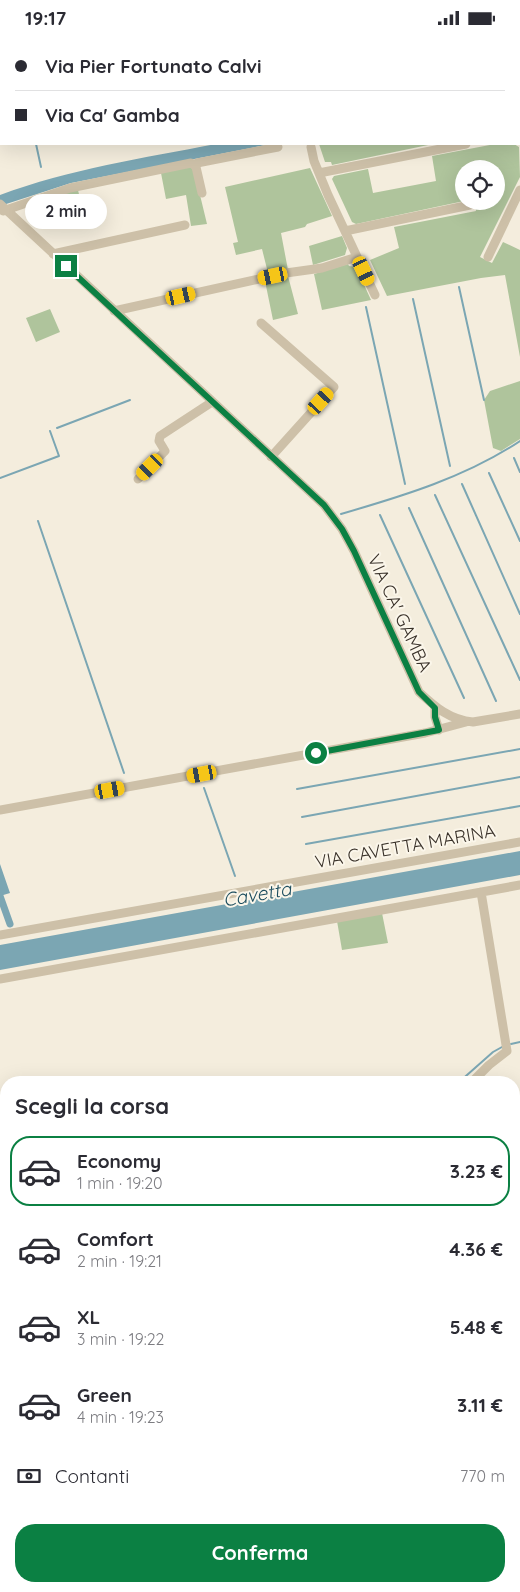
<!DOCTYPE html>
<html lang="it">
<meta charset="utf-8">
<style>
:root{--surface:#fff;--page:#f7f7f7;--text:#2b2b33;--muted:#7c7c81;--line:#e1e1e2;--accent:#0b8043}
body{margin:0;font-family:Quicksand,sans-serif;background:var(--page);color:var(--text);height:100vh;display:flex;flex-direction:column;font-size:19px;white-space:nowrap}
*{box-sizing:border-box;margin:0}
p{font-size:16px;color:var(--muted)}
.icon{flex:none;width:28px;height:28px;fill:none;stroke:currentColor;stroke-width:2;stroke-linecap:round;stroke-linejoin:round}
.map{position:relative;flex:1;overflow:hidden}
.side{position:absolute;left:0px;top:1041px;width:520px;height:516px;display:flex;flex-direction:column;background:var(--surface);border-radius:20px 20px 0 0;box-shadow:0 5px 20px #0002}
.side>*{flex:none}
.guide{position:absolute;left:0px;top:0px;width:520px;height:110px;box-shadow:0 5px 20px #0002;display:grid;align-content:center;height:110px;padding:0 15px;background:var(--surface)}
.controls{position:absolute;left:455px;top:125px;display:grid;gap:10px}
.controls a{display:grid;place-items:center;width:50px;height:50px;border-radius:50%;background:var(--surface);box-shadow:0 5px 20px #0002;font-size:25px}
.end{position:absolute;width:22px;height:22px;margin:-11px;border:6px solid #0b8043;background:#fff;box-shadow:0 0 0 2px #fff}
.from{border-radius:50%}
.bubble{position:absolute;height:35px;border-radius:18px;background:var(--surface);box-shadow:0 5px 20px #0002;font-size:16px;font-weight:800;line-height:35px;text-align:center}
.car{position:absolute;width:15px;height:30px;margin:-15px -8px;border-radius:6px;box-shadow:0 0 4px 1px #0007;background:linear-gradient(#f5c518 24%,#345 0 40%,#f5c518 0 76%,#345 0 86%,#f5c518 0)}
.guide b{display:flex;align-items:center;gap:18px;height:48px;font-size:19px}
.guide b+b{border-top:1px solid var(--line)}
.guide i{width:12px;height:12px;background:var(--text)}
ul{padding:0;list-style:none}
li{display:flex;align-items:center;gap:15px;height:70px;margin:0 10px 8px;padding:0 5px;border:2px solid transparent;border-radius:20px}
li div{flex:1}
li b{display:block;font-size:19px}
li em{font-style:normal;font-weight:800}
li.on{border-color:var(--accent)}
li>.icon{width:45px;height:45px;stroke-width:1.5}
h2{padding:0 15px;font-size:22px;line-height:60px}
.pay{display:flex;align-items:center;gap:12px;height:55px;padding:0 15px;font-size:19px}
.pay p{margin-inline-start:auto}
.button{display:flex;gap:10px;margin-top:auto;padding:10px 15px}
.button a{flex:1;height:58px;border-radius:20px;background:var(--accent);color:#fff;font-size:20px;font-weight:800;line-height:58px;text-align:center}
.status{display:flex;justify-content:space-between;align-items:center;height:35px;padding:0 25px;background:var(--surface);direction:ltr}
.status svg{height:14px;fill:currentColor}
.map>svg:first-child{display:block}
.green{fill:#afc49c}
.water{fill:#7ba6b3}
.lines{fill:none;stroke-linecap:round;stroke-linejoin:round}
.stream{stroke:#7ba6b3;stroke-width:2}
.canal{stroke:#7ba6b3;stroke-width:7}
.minor{stroke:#cdc0a8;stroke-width:9}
.route{stroke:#0b8043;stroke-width:6}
.labels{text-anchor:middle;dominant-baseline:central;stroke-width:4;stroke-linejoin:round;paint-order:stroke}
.street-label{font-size:18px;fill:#393129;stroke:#fbf6ea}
.water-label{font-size:19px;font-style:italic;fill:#1c4d5e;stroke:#fbf6ea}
</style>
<div class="status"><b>19:17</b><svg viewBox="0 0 49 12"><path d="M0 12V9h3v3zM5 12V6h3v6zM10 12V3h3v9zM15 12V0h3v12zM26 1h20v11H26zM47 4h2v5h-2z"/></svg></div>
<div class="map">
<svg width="520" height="1557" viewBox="0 0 520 1557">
<rect width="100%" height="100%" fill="#f4eddd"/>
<path class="green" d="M319 109H433L332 130 331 127H325Z
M495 109H514L519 112 520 142 480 222 492 228 503 207 520 215V322L505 240 481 243 387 261 370 225 399 213 394 192 476 176 474 166H496V134H464V166L356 189 352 187 332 144 334 141 368 134 373 158 436 146 432 121Z
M193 131 207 189 191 191 186 160 166 164 161 138Z
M310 133 332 181 307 189 305 192 281 198 288 235 268 238 262 214 236 220 233 208 238 207 225 152Z
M78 155 84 181 63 185 55 160Z
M342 201 347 213 345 220 313 230 309 211Z
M348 229 349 231 356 232 371 265 322 275 314 239Z
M288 241 298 279 273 285 265 246Z
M50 274 60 297 36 307 26 283Z
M520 346V404L501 416 493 413 484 365 490 356Z
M382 878 388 908 342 915 337 886Z"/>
<path class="water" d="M216 109H271L71 148 0 171V160C70 134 143 123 216 109Z
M520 816V840L0 935V910Z
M0 829 10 858 0 861Z"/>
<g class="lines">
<path class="stream" d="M172 0V1
M216 0V1
M36 109 41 132
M459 252 484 365
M413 264 450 431
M366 272 405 449
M57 393 130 365
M514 423 520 437
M489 438 520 506
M0 443 59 421 50 396
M462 449 520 579
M435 460 520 645
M409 473 496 666
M341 479C403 461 466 442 520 406
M380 480 464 663
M38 486 124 738
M204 753 235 841
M297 754 520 714
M302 782 520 742
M306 809 520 771
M511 1009 520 1007
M458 1048 493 1017 502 1012
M0 1202 6 1200
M514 1508 520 1507
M100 1557 149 1551"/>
<path class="canal" d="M0 861 10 889"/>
<path class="minor" d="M18 1 24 0
M0 5 1 4
M519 104H520
M311 112 314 126 328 160 375 260
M195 129 197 128 278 112
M319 138 466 109
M0 169 324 470 342 494 354 516 419 657C435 672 450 685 473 687L520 679
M3 176 70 153 191 128 193 129 196 132 202 158
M345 196 470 170
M53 219 185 190
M488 222 520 155
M114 276 286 238 322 233 357 222
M261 288 334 352 271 422
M138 444 165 416 159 406 160 401 212 367
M435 673V682L439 695
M0 775 425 698 466 687
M0 900 520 807
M0 944 520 850
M471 1048 489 1030 507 1016 481 857
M0 1208 6 1206"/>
</g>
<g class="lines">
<path class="route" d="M66 231 324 470 342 494 354 516 419 657 435 673V682L439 695 316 718"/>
</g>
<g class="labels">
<g class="street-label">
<text transform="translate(400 578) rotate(65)">VIA CA' GAMBA</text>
<text transform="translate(405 811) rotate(-10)">VIA CAVETTA MARINA</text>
</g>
<g class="water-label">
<text transform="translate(257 859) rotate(-10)">Cavetta</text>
</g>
</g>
</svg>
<div class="controls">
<a><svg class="icon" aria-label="locate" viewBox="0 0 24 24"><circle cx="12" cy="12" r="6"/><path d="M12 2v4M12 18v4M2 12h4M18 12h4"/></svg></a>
</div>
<i class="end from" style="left:316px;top:718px"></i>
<i class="end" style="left:66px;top:231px"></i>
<div class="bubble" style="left:25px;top:159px;width:82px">2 min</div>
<i class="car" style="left:364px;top:236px;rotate:155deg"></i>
<i class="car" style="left:273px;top:241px;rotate:258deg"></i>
<i class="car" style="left:181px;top:261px;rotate:77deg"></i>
<i class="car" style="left:321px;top:366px;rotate:42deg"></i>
<i class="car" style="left:150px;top:432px;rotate:225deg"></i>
<i class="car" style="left:202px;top:739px;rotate:260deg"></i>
<i class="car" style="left:110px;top:755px;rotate:80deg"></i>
<div class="guide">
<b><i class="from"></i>Via Pier Fortunato Calvi</b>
<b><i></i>Via Ca' Gamba</b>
</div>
<section class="side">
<h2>Scegli la corsa</h2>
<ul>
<li class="on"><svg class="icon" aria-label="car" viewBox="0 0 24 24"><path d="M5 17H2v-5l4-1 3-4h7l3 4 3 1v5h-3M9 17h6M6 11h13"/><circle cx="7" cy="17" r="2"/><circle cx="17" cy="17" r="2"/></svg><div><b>Economy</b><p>1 min · 19:20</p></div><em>3.23 €</em></li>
<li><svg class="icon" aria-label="car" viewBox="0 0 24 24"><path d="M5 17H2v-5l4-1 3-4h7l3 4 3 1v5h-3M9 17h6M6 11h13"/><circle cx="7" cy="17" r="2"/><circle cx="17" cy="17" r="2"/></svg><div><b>Comfort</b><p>2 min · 19:21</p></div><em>4.36 €</em></li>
<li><svg class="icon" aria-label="car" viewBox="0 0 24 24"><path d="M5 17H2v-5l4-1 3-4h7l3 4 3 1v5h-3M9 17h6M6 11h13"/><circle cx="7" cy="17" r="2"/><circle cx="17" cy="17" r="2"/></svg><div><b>XL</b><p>3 min · 19:22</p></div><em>5.48 €</em></li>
<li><svg class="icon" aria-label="car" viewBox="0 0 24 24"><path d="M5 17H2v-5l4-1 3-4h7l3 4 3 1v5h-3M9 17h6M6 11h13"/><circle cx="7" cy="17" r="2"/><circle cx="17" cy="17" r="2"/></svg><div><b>Green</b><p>4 min · 19:23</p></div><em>3.11 €</em></li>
</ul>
<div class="pay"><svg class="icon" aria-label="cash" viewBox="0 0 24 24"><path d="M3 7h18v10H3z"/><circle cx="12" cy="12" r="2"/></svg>Contanti<p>770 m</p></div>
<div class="button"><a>Conferma</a></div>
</section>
</div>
